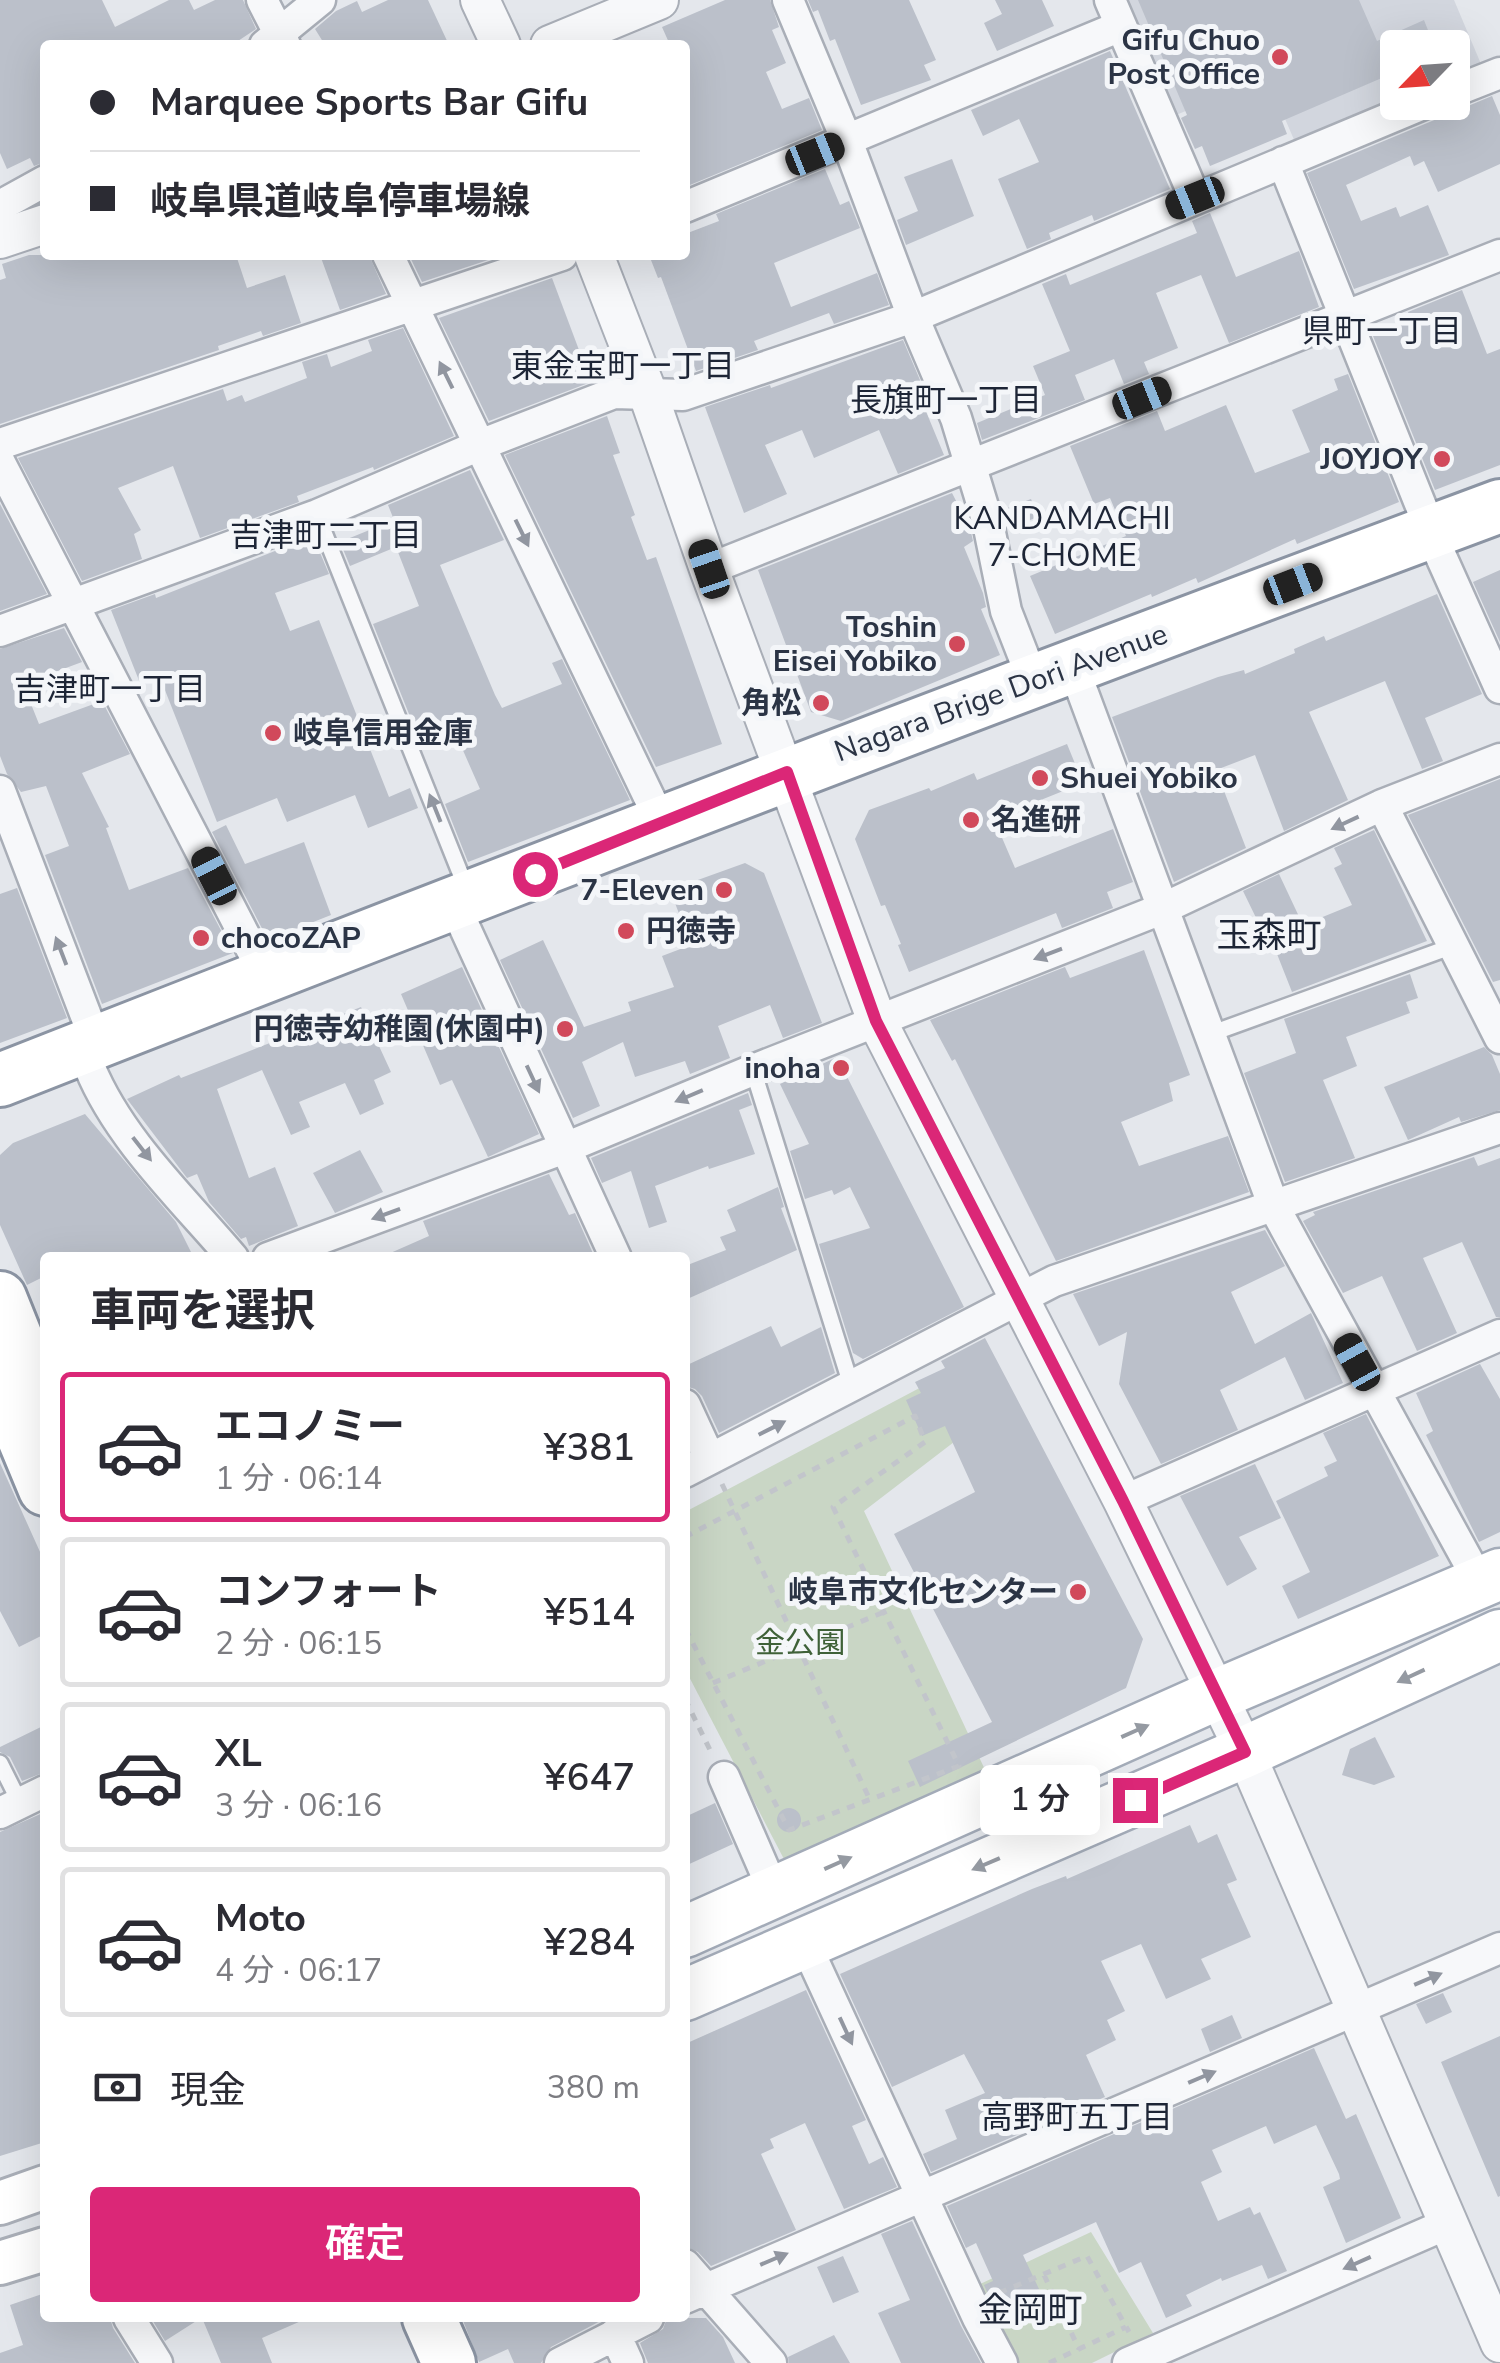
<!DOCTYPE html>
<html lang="ja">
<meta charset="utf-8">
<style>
:root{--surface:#fff;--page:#f2f2f3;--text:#2b2b33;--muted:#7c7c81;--line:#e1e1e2;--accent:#db2777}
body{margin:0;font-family:"Nunito Sans","Noto Sans JP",sans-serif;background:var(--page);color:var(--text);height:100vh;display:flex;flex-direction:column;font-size:38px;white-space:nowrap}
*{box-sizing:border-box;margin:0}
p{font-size:32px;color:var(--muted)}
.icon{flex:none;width:55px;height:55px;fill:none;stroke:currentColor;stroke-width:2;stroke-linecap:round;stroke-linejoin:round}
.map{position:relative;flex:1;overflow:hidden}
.drawer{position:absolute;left:40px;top:1252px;width:650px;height:1070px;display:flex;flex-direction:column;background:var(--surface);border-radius:10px;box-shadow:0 10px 40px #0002}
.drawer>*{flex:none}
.banner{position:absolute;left:40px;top:40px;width:650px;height:220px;border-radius:10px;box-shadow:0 10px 40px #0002;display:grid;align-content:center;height:220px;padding:0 50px;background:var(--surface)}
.needle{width:65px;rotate:245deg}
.tools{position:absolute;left:1380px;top:30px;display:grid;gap:20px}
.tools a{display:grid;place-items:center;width:90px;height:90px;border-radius:10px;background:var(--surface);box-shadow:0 10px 40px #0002;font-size:50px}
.end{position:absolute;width:45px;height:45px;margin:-22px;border:12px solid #db2777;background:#fff;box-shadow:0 0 0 5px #fff}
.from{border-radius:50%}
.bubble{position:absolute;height:70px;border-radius:10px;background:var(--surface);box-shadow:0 10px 40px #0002;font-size:32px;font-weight:600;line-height:70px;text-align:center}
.car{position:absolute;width:30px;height:60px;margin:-30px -15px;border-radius:12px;box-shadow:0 0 8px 2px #0007;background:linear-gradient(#222 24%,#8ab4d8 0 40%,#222 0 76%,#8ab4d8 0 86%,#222 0)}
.banner b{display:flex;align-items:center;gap:35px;height:95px;font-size:38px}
.banner b+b{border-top:2px solid var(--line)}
.banner i{width:25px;height:25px;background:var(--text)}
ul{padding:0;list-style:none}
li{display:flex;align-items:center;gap:30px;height:150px;margin:0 20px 15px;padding:0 30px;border:5px solid var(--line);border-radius:10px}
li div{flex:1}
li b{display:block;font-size:38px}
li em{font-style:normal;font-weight:600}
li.current{border-color:var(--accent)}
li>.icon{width:90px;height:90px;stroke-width:1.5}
h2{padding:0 50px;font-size:45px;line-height:120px}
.pay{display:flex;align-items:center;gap:25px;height:110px;padding:0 50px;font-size:38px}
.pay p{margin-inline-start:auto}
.cta{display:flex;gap:20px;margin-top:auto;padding:20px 50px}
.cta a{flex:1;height:115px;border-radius:10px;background:var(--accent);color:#fff;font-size:40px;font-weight:600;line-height:115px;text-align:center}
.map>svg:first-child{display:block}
.built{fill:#d2d6de}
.green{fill:#c9d6c5}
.building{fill:#bbc0ca}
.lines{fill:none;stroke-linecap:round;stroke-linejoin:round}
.service-casing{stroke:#a9aeb7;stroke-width:20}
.minor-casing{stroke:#a9aeb7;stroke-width:35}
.tertiary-casing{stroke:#a9aeb7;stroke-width:42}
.secondary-casing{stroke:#a9aeb7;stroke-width:48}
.primary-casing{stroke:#a3abb8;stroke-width:55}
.trunk-casing{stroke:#8b94a3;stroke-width:58}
.path{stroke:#c2c5cb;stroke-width:5;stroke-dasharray:8 8;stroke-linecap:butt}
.service{stroke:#f7f8fa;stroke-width:15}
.minor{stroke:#f7f8fa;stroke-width:30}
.tertiary{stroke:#f7f8fa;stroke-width:38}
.secondary{stroke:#fff;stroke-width:42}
.primary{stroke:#fff;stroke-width:50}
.trunk{stroke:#fff;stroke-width:52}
.oneway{fill:#9196a0}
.oneway2{fill:#959aa2}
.route{stroke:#db2777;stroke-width:12}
.poi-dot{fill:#d1495b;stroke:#f4f6f9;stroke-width:4}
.labels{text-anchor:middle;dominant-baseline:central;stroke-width:10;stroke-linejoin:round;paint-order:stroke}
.poi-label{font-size:30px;font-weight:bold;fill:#2b3445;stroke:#f4f6f9;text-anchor:end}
.street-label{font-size:30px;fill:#2b3445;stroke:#f4f6f9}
.park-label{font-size:30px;fill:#3f6138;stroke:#f4f6f9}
.neighbourhood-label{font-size:32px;fill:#1d2536;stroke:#f4f6f9}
.quarter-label{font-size:35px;fill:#1d2536;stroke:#f4f6f9}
</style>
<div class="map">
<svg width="1500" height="2363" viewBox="0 0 1500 2363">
<rect width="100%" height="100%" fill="#e4e7ec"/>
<path class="built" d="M1126 0H1454L1481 64 1453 76 1452 48H1398L1397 99 1295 142 1267 77 1176 115Z"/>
<path class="green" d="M929 1383 954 1442 864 1511 987 1774 786 1863 685 1669V1512Z
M1091 2232 1153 2333 1092 2363H1011L978 2285Z"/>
<path class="building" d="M0 0H102L115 27 169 0H189L194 10 215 0H243L256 29 232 45H45V162L34 166 30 158 7 169 0 153Z
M388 0H428L449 45H325L315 29 336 11 357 1 362 12Z
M725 0H770L779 27 772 30 786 63 766 72 782 109 809 98 822 130 685 187V45H670L662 27Z
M808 0H909L936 60 924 65 931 80 861 105 835 39 830 41 818 10 813 12Z
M995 0H1042L1054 26 997 51 984 23 1002 14Z
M1138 0H1359L1377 41 1424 20 1435 48H1398V71L1282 121 1287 134 1210 166 1202 146 1195 149 1181 118 1187 115Z
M1110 51 1170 189 1094 221 1092 215 1049 233 1051 239 1027 249 998 179 1039 162 1019 119 983 136 971 110Z
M1492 96 1500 115V164L1438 192 1424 161 1414 166 1410 156 1346 185 1361 221 1396 207 1400 217 1428 205 1449 255 1354 289 1307 173Z
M952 159 974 216 906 245 897 220 918 211 904 177Z
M825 169 840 205 849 201 860 228 774 263 791 307 877 273 889 305 834 324 829 313 754 341 758 350 696 371 661 277 658 278 649 255H685V234L719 221 716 214Z
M1210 213 1236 277 1299 251 1319 307 1229 343 1201 275 1156 293 1178 348 1144 362 1149 374 1124 384 1114 359 1075 375 1085 400 982 440 977 423 1045 395 1033 366 1070 351 1042 284 1066 274 1070 285 1197 233 1192 221Z
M29 255H236L247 288 285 275 301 323 263 336 261 331 218 346 219 350 0 424V280L6 278 2 264Z
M320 255H369L386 294 340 310Z
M409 255H503L422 282Z
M552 278 591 382 489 421 439 318Z
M1462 290 1487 354 1500 349V465L1435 490 1373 336 1411 320 1408 312Z
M403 328 454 436 374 470 373 467 297 496 299 502 200 538 173 466 118 488 141 530 134 534 142 559 82 581 18 458 223 389 227 401 242 395 245 402 307 378 302 362 327 354 331 367 372 351 368 340Z
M903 340 931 406 925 409 944 455 898 474 879 430 814 458 802 430 765 445 787 494 744 513 705 407 770 385 771 388Z
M1348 374 1399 502 1297 544 1295 539 1198 583 1196 578 1152 597 1151 594 1055 634 1030 576 1126 536 1110 498 1094 504 1070 446 1157 411 1165 431 1226 405 1255 473 1310 452 1292 410 1338 390 1334 379Z
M607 416 620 453 613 455 635 515 631 517 647 560 656 557 722 744 656 767 505 455Z
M470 470 504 540 440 565 495 695 502 708 562 684 552 663 562 659 630 800 468 862 445 804 480 789 454 730 421 744 373 624 419 606 396 547 350 566 340 542 394 520 388 505Z
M952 493 970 528 973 541 964 547 983 593 986 607 981 609 1000 655 841 721 811 712 758 570Z
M1031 499 1038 517 1014 526 1007 508Z
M0 504 47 594 0 611Z
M313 536 329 574 275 593 290 631 319 620 389 797 410 788 418 808 368 828 355 795 287 822 277 798 217 822 159 675 140 683 111 610 155 594 156 598Z
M1500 570V642L1473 582Z
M1437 594 1482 694 1425 718 1443 761 1422 769 1385 681 1309 712 1348 800 1284 831 1255 755 1216 770 1246 848 1174 882 1112 717 1218 677 1244 670 1245 674 1295 653 1294 649 1324 636 1326 641Z
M64 628 82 662 23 684 39 724 102 701 130 754 82 773 109 827 106 828 129 890 188 868 233 953 102 1004 45 855 69 846 46 786 21 792 7 774 0 756V649Z
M1067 744 1083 783 994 819 1015 868 1113 829 1133 882 1107 892 1113 908 1062 928 1056 913 909 972 898 945 901 944 885 905 881 906 855 839 869 810 929 788 931 791 974 773 977 780Z
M1500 779V980L1493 982 1408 815Z
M226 825 245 864 304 842 331 915 268 940 212 832Z
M1374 830 1427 941 1292 992 1266 926 1261 928 1243 891 1279 874 1303 925 1352 905 1334 868 1342 864 1334 848Z
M745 863 764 873 822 1023 783 1038 770 1005 718 1026 730 1058 690 1074 685 1061 635 1077 623 1042 582 1062 600 1106 573 1118 500 960 543 940 584 1027 631 1011 628 1002 674 987 662 956 691 945 670 890Z
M17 888 67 1018 0 1043V894Z
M1144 950 1190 1075 1169 1083 1173 1101 1121 1122 1139 1166 1228 1136 1249 1192 1056 1261 955 1059 952 1061 930 1020 1065 967 1070 978Z
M462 967 539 1134 488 1157 452 1080 440 1085 401 994Z
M1410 974 1418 998 1406 1002 1410 1013 1346 1037 1357 1066 1323 1080 1355 1158 1285 1182 1244 1073 1296 1053 1284 1019Z
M361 1007 391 1072 374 1080 384 1104 360 1115 345 1083 299 1102 310 1127 291 1135 262 1070 217 1089 249 1178 275 1167 298 1226 249 1246 246 1237 241 1239 209 1202 197 1174 187 1178 127 1099 179 1075 181 1078Z
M1484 1047 1492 1055 1500 1074V1110L1461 1122 1459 1117 1408 1140 1384 1087Z
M837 1057 964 1307 863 1359 853 1353 819 1244 870 1228 850 1187 834 1195 832 1190 805 1199 790 1151 809 1144 780 1084Z
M748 1093 752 1105 739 1110 755 1154 709 1169 708 1166 655 1186 667 1222 649 1228 631 1171 602 1183 591 1158Z
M85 1114 176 1222 194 1258H45V1276L27 1285 0 1225V1155L13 1143Z
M360 1150 383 1192 335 1213 313 1173Z
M1474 1157 1478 1166 1500 1158V1317H1496L1462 1242 1423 1258 1457 1333 1417 1351 1382 1276 1343 1293 1303 1221 1315 1215 1313 1212Z
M549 1174 569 1215 575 1213 595 1258H379L429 1236 423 1221Z
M778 1187 784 1207 781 1208 797 1250 685 1300V1266L726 1250 720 1237 736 1231 727 1210Z
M1265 1230 1285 1266 1231 1292 1255 1344 1311 1313 1343 1383 1305 1400 1285 1357 1220 1390 1238 1430 1161 1464 1119 1384 1127 1332 1099 1346 1073 1294Z
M771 1326 781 1347 821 1327 835 1373 719 1433 702 1396 695 1389 685 1386V1366Z
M985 1338 1143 1639 1126 1688 920 1787 908 1761 992 1722 894 1534 975 1492 945 1426 922 1436 906 1400 921 1393 915 1382 945 1368 941 1361Z
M1480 1364 1500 1399V1532L1479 1542 1426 1435 1433 1431 1416 1393Z
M1366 1414 1439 1556 1298 1619 1282 1586 1310 1572 1276 1501 1328 1476 1324 1467 1337 1461 1323 1433Z
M0 1463 45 1563V1634L19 1647 0 1611Z
M1255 1464 1281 1518 1239 1537 1257 1569 1227 1586 1180 1496Z
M45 1725V1772L22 1781 10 1757 0 1752V1747Z
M1375 1737 1395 1777 1374 1785 1342 1775 1350 1749Z
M715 1803 733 1844 685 1866V1817Z
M777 1820a12 12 0 1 1 24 0a12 12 0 1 1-24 0Z
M45 1812V2142L0 2156V1832Z
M1190 1825 1198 1843 1217 1834 1237 1880 1227 1884 1251 1937 1201 1959 1211 1979 1166 1999 1141 1944 1101 1961 1125 2011 1107 2020 1116 2040 1086 2055 1105 2097 931 2172 923 2154 957 2139 945 2110 985 2093 964 2054 892 2087 840 1974 1032 1889 1066 1876 1067 1879Z
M806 1990 866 2120 852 2126 869 2164 883 2157 897 2187 844 2209 805 2123 770 2139 774 2148 761 2154 796 2230 711 2266 698 2252 685 2246V2044Z
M1443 1993 1452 2012 1426 2024 1416 2004Z
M1232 2015 1242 2038 1210 2052 1201 2029Z
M1500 2036V2196L1498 2197 1441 2062Z
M1314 2048 1346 2119 1356 2114 1401 2218 1346 2243 1323 2187 1340 2179 1339 2174 1316 2125 1274 2144 1266 2126 1212 2150 1222 2172 1201 2182 1218 2221 1250 2207 1254 2215 1260 2212 1287 2271 1268 2279 1262 2265 1222 2281 1221 2278 1186 2295 1192 2306 1166 2318 1141 2262 1119 2273 1096 2222 1023 2255 1039 2289 995 2310 984 2285 993 2281 976 2243 966 2248 947 2206Z
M912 2221 961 2326 981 2363H901L878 2313 910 2300 881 2234Z
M843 2256 859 2292 833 2303 817 2267Z
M45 2293V2318H110L113 2328 135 2363H0V2353L23 2345 10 2305Z
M151 2318H201L165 2341Z
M202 2318H308L262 2338 272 2363H221Z
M462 2318H606L551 2347 541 2363H514L508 2349 479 2362Z
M667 2318H706L723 2337 735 2363H648L640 2343 663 2329Z
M834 2335 850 2363H789L788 2357Z"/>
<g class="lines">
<defs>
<path id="service" d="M317 515 467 890
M1210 1034 1453 946
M753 1070 852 1388
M0 1763 20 1803"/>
<path id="minor" d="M262 0 285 45
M788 0 847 141 913 317 956 418 988 523 1006 611 1034 683
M1110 0 1195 198
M265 45 320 0
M1452 92 1500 73
M1283 162 1431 531
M0 206 45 181
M685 207 1121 26
M388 255 662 824
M0 444 562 255
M0 463 266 977
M1439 552 1500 688
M709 569 1500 255
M0 631 317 515 480 445 614 393 683 395 913 317 1428 102
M1081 688 1274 1207 1480 1583
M0 791 96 1042
M1382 805 1500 1038
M464 926 616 1258
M90 1068C119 1139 183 1199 233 1258
M268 1258 565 1148 753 1070 1164 908 1382 805 1500 759
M685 1405 710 1459
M685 1472 1054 1281 1500 1128
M1123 1501 1500 1335
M724 1777 774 1892
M0 1813 45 1791
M805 1943 978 2318 1002 2363
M685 2265 771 2363
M685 2298 1500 1948
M129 2318 157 2363
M615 2334 628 2363
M560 2363 648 2318
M1128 2363 1447 2224"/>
<path id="tertiary" d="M480 0 501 45
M550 45 659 0
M0 239 45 224
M594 255 648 394 709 569 877 1021 1123 1501 1245 1752 1500 2343"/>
<path id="secondary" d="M0 2203 45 2187
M0 2263 45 2249"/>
<path id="primary" d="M685 1932 1216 1695 1500 1574
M685 1995 1245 1752 1500 1635"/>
<path id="trunk" d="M0 1080C498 884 998 693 1500 506
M0 1298 45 1410
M0 1381 45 1489
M429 2318 449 2363"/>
</defs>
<use href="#service" class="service-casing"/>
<use href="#minor" class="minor-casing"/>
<use href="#tertiary" class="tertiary-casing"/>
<use href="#secondary" class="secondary-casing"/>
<use href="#primary" class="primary-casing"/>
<use href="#trunk" class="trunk-casing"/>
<path class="path" d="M722 1484 870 1800
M685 1537 915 1416 925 1442 833 1507 959 1766 789 1830 685 1628
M713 1683 884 1612
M685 1699 713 1756
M1044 2275 1079 2349
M1007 2309 1001 2292 1087 2256 1129 2332
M1049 2363 1126 2327"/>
<use href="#service" class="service"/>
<use href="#minor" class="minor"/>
<use href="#tertiary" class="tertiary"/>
<use href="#secondary" class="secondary"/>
<use href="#primary" class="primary"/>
<use href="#trunk" class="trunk"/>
</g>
<defs><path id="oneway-solid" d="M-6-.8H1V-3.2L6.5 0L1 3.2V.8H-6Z" transform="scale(2.5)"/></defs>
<g class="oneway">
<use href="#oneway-solid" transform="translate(446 375) rotate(-116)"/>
<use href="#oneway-solid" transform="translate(522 533) rotate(64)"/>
<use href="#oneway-solid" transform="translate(435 808) rotate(-112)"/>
<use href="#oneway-solid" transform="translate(1345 823) rotate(155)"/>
<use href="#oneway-solid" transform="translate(61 951) rotate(-111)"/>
<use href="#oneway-solid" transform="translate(1048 954) rotate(159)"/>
<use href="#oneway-solid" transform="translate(533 1079) rotate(65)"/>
<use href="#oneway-solid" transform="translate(689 1096) rotate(157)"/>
<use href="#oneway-solid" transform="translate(142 1149) rotate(52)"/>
<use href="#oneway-solid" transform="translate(386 1214) rotate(160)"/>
<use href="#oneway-solid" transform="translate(772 1428) rotate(-27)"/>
<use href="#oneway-solid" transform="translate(1428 1979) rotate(-23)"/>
<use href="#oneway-solid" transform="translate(846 2031) rotate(65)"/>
<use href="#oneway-solid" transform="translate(1202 2077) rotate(-23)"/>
<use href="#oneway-solid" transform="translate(774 2259) rotate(-23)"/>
<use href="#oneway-solid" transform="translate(1357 2263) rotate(156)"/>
</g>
<g class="oneway2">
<use href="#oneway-solid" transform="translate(1411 1676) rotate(155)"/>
<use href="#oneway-solid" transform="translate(1135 1731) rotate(-24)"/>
<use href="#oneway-solid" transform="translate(838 1863) rotate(-24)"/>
<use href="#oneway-solid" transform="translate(986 1864) rotate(157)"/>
</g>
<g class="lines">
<path class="route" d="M535 874 787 772 876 1021 1123 1501 1245 1752 1135 1800"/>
</g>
<g class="poi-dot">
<circle cx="1280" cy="57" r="10"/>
<circle cx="1442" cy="459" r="10"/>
<circle cx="957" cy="644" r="10"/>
<circle cx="821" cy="703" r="10"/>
<circle cx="273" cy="733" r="10"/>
<circle cx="1040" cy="778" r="10"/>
<circle cx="971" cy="820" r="10"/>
<circle cx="724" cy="890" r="10"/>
<circle cx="626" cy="931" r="10"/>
<circle cx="201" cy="938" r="10"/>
<circle cx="565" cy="1029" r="10"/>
<circle cx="841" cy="1068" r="10"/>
<circle cx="1078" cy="1592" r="10"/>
</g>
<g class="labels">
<g class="poi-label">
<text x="1260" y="40">Gifu Chuo<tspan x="1260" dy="34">Post Office</tspan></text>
<text x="1422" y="459">JOYJOY</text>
<text x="937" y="627">Toshin<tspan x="937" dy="34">Eisei Yobiko</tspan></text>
<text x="801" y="703">角松</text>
<text x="293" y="733" text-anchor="start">岐阜信用金庫</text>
<text x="1060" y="778" text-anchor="start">Shuei Yobiko</text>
<text x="991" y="820" text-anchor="start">名進研</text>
<text x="704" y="890">7-Eleven</text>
<text x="646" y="931" text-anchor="start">円徳寺</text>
<text x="221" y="938" text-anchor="start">chocoZAP</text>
<text x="545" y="1029">円徳寺幼稚園(休園中)</text>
<text x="821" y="1068">inoha</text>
<text x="1058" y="1592">岐阜市文化センター</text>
</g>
<g class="street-label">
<text transform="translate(1001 693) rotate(-20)">Nagara Brige Dori Avenue</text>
</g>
<g class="park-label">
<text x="800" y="1643">金公園</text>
</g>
<g class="neighbourhood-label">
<text x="1382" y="331">県町一丁目</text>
<text x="623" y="366">東金宝町一丁目</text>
<text x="946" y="400">長旗町一丁目</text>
<text x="1062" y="518">KANDAMACHI<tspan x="1062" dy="37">7-CHOME</tspan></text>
<text x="326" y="535">吉津町二丁目</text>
<text x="110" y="689">吉津町一丁目</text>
<text x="1077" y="2117">高野町五丁目</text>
</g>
<g class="quarter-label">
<text x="1269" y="935">玉森町</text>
<text x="1030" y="2310">金岡町</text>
</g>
</g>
</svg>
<div class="tools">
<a><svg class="needle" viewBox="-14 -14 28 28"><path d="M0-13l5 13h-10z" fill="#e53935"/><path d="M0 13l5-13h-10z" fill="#7c7c81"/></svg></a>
</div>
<i class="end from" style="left:535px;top:874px"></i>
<i class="end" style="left:1135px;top:1800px"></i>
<div class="bubble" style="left:980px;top:1765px;width:120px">1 分</div>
<i class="car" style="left:815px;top:154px;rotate:68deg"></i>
<i class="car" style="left:1195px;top:198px;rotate:248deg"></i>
<i class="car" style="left:1142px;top:398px;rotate:68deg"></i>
<i class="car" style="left:709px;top:569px;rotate:341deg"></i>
<i class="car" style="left:1293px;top:584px;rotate:69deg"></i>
<i class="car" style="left:214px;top:876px;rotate:333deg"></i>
<i class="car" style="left:1357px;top:1362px;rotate:331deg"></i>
<div class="banner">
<b><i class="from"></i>Marquee Sports Bar Gifu</b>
<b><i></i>岐阜県道岐阜停車場線</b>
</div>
<section class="drawer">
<h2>車両を選択</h2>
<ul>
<li class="current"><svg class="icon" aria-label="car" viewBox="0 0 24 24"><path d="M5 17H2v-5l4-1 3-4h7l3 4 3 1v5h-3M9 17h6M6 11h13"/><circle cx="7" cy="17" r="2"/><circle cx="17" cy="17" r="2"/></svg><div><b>エコノミー</b><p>1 分 · 06:14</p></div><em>¥381</em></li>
<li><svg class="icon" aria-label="car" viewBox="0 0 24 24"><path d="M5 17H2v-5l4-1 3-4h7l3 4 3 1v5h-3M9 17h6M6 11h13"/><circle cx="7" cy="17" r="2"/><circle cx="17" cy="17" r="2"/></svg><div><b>コンフォート</b><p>2 分 · 06:15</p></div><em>¥514</em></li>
<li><svg class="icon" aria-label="car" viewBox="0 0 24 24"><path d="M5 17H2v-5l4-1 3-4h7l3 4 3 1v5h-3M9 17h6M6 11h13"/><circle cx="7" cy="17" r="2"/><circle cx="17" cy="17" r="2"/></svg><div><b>XL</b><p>3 分 · 06:16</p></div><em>¥647</em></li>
<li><svg class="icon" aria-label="car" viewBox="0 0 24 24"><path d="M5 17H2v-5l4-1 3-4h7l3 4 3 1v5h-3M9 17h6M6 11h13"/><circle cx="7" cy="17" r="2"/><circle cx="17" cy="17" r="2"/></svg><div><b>Moto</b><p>4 分 · 06:17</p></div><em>¥284</em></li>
</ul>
<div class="pay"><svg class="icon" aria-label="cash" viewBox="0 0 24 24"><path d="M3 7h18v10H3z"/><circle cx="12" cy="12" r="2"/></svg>現金<p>380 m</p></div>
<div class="cta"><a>確定</a></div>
</section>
</div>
